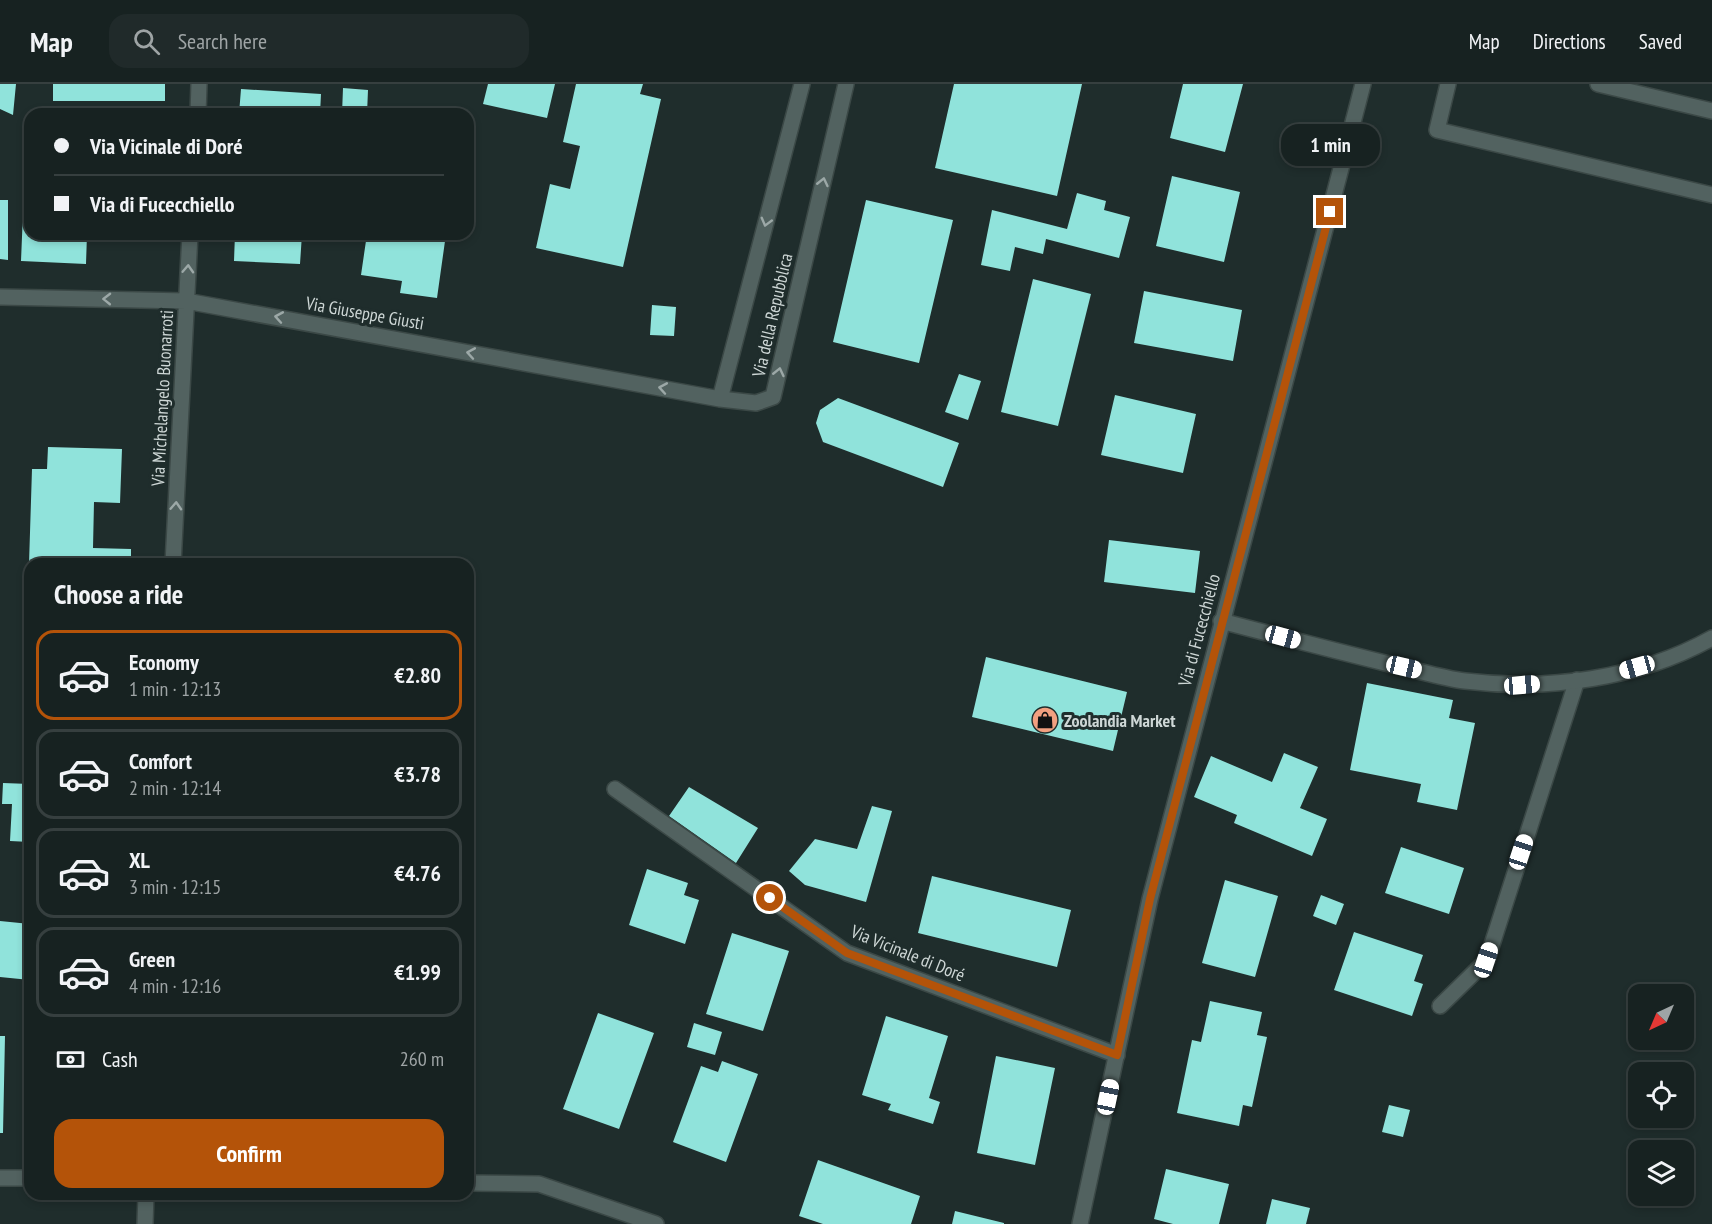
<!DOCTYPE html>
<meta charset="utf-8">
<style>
:root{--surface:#172221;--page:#202a2a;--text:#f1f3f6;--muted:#9ea4a5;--line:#363f3f;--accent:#b45309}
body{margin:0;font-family:"PT Sans Narrow",sans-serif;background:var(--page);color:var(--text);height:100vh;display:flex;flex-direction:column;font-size:22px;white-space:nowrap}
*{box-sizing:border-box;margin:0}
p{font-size:20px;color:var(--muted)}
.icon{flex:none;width:33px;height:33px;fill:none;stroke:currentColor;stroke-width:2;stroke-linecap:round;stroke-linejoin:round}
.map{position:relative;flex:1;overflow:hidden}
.drawer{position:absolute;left:24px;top:474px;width:450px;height:642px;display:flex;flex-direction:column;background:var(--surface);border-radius:18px;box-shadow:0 3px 9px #0003,0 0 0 2px var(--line)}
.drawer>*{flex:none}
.banner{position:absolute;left:24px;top:24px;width:450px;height:132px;border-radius:18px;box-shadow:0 3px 9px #0003,0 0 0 2px var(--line);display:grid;align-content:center;height:132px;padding:0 30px;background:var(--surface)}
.needle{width:39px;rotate:224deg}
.tools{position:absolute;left:1628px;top:900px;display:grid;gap:12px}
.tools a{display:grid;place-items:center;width:66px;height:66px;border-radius:12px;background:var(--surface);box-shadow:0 3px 9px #0003,0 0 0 2px var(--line);font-size:30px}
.end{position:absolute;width:27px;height:27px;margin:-14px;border:8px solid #b45309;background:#fff;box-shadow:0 0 0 3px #fff}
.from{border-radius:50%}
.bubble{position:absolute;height:42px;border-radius:18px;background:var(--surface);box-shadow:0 3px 9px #0003,0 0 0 2px var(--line);font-size:20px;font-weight:600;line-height:42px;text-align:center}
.car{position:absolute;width:18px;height:36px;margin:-18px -9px;border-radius:8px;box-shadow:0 0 4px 2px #0007;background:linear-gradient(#fff 24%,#345 0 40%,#fff 0 76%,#345 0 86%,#fff 0)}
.banner b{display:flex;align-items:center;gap:21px;height:57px;font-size:22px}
.banner b+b{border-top:2px solid var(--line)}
.banner i{width:15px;height:15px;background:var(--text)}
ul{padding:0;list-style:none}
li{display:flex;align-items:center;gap:18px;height:90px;margin:0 12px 9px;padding:0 18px;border:3px solid var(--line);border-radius:18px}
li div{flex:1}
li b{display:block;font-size:22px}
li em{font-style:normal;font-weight:600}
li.on{border-color:var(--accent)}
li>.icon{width:54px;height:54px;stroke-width:1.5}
h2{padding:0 30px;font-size:27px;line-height:72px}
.pay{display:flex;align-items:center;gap:15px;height:66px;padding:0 30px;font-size:22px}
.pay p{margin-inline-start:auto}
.button{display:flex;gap:12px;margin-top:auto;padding:12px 30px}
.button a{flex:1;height:69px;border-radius:18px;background:var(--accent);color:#fff;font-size:24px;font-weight:600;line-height:69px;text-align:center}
header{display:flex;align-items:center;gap:36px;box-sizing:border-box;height:84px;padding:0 30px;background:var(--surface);border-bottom:2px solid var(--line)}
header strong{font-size:28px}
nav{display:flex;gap:33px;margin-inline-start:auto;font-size:21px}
.search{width:420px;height:54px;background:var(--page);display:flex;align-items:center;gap:15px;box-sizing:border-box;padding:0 21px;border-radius:18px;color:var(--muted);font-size:22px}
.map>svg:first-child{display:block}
.building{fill:#90e3db}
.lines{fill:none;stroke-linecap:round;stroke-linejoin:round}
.lane-casing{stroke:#3b4846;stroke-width:18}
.street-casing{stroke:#3b4846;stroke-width:18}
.secondary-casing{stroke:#3b4846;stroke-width:18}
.lane{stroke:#526260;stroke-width:15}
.street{stroke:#526260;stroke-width:15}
.secondary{stroke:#526260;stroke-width:15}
.oneway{stroke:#9ca8a7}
.route{stroke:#b45309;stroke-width:8}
.labels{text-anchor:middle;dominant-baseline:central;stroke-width:6;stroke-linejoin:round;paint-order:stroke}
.street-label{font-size:18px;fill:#ced7d6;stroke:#1f2d2c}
.poi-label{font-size:18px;font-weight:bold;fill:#ced7d6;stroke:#1f2d2c;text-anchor:start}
</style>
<header>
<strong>Map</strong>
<div class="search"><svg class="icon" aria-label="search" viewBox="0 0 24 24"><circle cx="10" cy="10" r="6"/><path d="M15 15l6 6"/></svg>Search here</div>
<nav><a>Map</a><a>Directions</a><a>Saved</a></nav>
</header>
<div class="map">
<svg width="1712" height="1140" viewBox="0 0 1712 1140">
<rect width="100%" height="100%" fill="#1f2d2c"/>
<path class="building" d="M0 0H16L13 31 0 25Z
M53 0H165V17H53Z
M488 0H555L547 34 483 20Z
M576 0H643L640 10 661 15 623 183 536 164 550 100 570 105 580 62 563 58Z
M954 0H1082L1057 112 935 84Z
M1183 0H1243L1225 68 1170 54Z
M343 4 368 6 367 30H342Z
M241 5 321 10 320 30H239Z
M26 55H30V150H87L86 180 21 177Z
M1172 92 1240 108 1224 178 1156 162Z
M1077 109 1106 117 1104 126 1130 133 1119 174 1046 155 1043 170 1015 163 1010 187 981 181 992 126 1067 145Z
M0 116H8V176L0 175Z
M866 116 953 136 919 279 833 258Z
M235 150H302L300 180 234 177Z
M367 150H446L437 214 400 209 402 197 361 191Z
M1033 195 1091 210 1058 342 1001 328Z
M1144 207 1242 226 1233 277 1134 259Z
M652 221 676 223 674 252 650 251Z
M959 290 981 297 968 336 945 328Z
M1115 311 1196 330 1183 389 1101 371Z
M838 314 959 359 943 403 823 358 816 339 820 326Z
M48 363 122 365 120 419 94 418 93 464 131 465V480H29L32 385H47Z
M1109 456 1200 467 1195 509 1104 498Z
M986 573 1127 608 1113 667 972 633Z
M1367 599 1453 616 1449 634 1475 639 1457 726 1417 718 1421 700 1350 686Z
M1284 669 1318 683 1300 724 1327 735 1312 772 1234 739 1237 731 1194 713 1211 672 1272 698Z
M3 699 30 700V758L10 757 12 720H2Z
M689 703 758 744 736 779 669 732Z
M872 722 892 727 866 818 805 801 789 787 815 755 857 765Z
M1401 763 1464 784 1449 830 1385 809Z
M647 785 688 799 684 811 699 816 685 860 629 841Z
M932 792 1071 826 1057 883 918 849Z
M1225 796 1278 812 1255 893 1202 879Z
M1321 811 1344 820 1336 841 1313 832Z
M0 837 30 840V896L0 893Z
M1354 848 1423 871 1414 897 1423 900 1412 932 1334 906Z
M732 849 789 867 763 947 706 930Z
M1210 917 1262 928 1257 951 1267 953 1252 1023 1243 1021 1239 1042 1177 1029 1192 956 1201 958Z
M598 929 654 949 619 1045 563 1025Z
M886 932 948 952 929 1014 940 1018 933 1040 888 1026 891 1020 862 1011Z
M694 939 722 948 715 971 687 963Z
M0 952H5L3 1049H0Z
M996 972 1055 984 1035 1081 977 1069Z
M722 977 758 990 726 1078 673 1058 701 982 718 988Z
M1389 1021 1410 1026 1403 1053 1382 1048Z
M818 1076 920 1112 911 1140H823L799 1132Z
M1166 1085 1229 1100 1219 1140H1173L1154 1135Z
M1272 1115 1310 1124 1306 1140H1266Z
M955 1127 1004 1139V1140H952Z"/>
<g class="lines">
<defs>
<path id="lane" d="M1448 0 1437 46 1712 111
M1598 0 1712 27
M1440 922 1487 876 1577 596"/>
<path id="street" d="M198 30 199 0
M0 213 186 217 720 315 756 319 773 313 846 0
M720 315 802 0
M173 480 190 150
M1221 537C1278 552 1336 567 1393 581 1417 586 1441 594 1465 597 1547 607 1639 595 1712 554
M615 705 847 869 1117 971
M0 1094H30
M468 1099 539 1100 656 1140
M145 1140 146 1110"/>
<path id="secondary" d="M1080 1140 1150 815 1363 0"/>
</defs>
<use href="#lane" class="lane-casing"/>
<use href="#street" class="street-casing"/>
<use href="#secondary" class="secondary-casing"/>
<use href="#lane" class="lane"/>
<use href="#street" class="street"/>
<use href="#secondary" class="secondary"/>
</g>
<defs><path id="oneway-chevron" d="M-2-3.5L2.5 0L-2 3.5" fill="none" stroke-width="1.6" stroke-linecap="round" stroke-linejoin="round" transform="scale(1.5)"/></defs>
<g class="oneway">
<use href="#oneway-chevron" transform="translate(823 98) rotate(-77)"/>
<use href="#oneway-chevron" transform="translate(766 138) rotate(105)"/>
<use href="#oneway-chevron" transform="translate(188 185) rotate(-87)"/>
<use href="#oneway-chevron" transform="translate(107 215) rotate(-179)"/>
<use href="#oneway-chevron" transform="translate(279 233) rotate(-170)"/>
<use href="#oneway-chevron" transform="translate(471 269) rotate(-170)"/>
<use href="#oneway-chevron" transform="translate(779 288) rotate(-77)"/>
<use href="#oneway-chevron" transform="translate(663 304) rotate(-170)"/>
<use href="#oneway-chevron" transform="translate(176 422) rotate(-87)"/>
</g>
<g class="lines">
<path class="route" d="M770 814 847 869 1117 971 1150 815 1330 128"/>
</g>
<defs>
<symbol id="shop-disc" viewBox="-11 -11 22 22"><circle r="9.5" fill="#f2a080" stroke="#1f2d2c"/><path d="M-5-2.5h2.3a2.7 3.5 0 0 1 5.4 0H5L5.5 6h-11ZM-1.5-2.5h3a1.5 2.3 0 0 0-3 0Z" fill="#111"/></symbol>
</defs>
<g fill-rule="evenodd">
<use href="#shop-disc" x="1030" y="621" width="30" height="30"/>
</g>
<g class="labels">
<g class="street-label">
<text transform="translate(365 229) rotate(10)">Via Giuseppe Giusti</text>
<text transform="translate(772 231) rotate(-77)">Via della Repubblica</text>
<text transform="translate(162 314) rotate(-87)">Via Michelangelo Buonarroti</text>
<text transform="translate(1199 546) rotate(-75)">Via di Fucecchiello</text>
<text transform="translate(908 869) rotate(22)">Via Vicinale di Doré</text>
</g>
<g class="poi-label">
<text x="1064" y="636">Zoolandia Market</text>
</g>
</g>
</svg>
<div class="tools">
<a><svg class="needle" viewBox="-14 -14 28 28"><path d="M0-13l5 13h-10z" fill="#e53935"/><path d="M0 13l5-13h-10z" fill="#9ea4a5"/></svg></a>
<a><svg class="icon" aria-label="locate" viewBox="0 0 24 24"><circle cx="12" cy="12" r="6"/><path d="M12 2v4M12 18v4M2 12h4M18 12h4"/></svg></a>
<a><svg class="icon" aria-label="layers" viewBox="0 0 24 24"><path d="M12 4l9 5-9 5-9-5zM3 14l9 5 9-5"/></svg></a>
</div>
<i class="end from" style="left:770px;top:814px"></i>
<i class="end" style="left:1330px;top:128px"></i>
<div class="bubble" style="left:1281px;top:40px;width:99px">1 min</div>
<i class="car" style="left:1283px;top:553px;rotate:105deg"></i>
<i class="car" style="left:1404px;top:583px;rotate:103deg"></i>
<i class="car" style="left:1637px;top:583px;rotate:254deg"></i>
<i class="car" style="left:1522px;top:601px;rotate:85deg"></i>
<i class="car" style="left:1521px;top:768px;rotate:18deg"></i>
<i class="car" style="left:1486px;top:876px;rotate:18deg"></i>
<i class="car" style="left:1108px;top:1013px;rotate:12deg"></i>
<div class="banner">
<b><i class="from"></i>Via Vicinale di Doré</b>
<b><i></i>Via di Fucecchiello</b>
</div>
<section class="drawer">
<h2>Choose a ride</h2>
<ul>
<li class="on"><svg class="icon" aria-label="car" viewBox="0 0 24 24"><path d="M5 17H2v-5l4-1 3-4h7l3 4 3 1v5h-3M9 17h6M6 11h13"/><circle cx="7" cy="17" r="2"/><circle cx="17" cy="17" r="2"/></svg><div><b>Economy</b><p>1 min · 12:13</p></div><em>€2.80</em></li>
<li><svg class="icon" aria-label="car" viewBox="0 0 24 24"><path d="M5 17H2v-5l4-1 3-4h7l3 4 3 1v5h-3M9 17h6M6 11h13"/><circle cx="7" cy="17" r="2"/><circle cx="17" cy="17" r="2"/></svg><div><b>Comfort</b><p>2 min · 12:14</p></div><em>€3.78</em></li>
<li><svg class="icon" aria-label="car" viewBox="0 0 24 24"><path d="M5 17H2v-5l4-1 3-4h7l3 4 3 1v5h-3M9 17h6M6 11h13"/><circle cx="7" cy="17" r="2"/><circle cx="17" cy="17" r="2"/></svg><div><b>XL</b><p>3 min · 12:15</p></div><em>€4.76</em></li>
<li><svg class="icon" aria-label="car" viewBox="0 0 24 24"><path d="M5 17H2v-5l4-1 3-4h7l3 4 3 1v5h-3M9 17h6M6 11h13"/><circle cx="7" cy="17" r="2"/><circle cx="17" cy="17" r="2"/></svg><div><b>Green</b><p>4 min · 12:16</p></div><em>€1.99</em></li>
</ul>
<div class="pay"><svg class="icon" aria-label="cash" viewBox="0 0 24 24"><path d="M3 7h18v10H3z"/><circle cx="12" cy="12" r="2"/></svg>Cash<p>260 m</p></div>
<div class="button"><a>Confirm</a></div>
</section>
</div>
